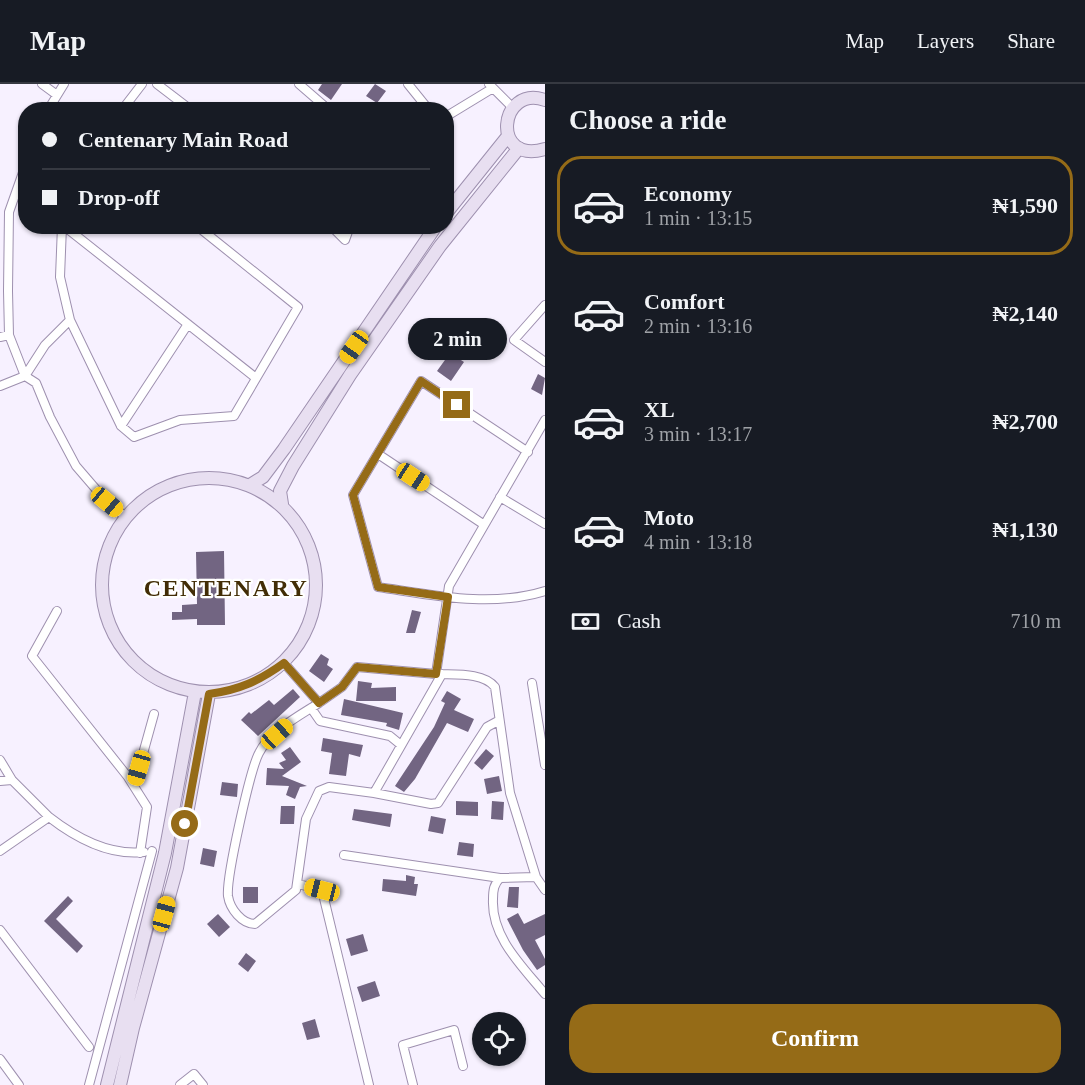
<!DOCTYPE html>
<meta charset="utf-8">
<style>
:root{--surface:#171b24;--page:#242831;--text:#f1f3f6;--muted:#9ea1a6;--line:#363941;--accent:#956b17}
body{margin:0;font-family:"Times New Roman",serif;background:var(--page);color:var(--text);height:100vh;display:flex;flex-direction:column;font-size:22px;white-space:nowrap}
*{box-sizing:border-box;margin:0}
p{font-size:20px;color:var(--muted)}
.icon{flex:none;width:33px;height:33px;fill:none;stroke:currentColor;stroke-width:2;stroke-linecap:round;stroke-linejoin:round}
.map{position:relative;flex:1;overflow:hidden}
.sheet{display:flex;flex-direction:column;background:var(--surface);width:540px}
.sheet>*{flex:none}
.banner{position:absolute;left:18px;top:18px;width:436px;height:132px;border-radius:24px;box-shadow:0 2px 4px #0004;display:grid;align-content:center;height:132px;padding:0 24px;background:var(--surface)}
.controls{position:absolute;left:472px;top:928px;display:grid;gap:12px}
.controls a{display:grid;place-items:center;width:54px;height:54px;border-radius:50%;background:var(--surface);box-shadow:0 2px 4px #0004;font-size:30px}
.end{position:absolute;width:27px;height:27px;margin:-14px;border:8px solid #956b17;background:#fff;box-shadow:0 0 0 3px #fff}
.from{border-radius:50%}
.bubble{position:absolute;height:42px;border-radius:21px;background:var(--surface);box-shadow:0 2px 4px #0004;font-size:20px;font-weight:700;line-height:42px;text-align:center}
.car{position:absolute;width:18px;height:36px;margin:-18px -9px;border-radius:8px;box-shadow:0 0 4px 2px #0007;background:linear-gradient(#f5c518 24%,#345 0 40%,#f5c518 0 76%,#345 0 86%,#f5c518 0)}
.banner b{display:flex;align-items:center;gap:21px;height:57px;font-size:22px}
.banner b+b{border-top:2px solid var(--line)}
.banner i{width:15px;height:15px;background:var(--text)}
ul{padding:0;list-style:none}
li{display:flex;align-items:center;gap:18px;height:99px;margin:0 12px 9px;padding:0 12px;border:3px solid transparent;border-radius:24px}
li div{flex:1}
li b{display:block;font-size:22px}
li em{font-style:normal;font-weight:700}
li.selected{border-color:var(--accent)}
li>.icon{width:54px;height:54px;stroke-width:1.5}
h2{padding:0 24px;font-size:27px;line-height:72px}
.pay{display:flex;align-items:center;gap:15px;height:66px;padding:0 24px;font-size:22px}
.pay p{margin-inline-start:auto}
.button{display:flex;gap:12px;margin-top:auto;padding:12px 24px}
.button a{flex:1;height:69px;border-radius:24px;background:var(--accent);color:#fff;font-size:24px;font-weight:700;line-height:69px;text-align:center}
header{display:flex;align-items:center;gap:36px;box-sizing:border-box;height:84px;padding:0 30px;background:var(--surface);border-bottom:2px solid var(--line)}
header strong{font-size:28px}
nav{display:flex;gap:33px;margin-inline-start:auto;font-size:21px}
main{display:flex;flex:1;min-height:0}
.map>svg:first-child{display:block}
.building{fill:#726582}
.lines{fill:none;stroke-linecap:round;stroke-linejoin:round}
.street-casing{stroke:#9e90af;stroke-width:10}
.secondary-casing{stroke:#9e90af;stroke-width:14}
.street{stroke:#fff;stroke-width:8}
.secondary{stroke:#e8dff1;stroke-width:12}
.route{stroke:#956b17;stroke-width:8}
.labels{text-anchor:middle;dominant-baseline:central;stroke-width:4.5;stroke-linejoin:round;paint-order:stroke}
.district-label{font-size:24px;font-weight:bold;letter-spacing:1.5px;fill:#422d06;stroke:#fff}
</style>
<header>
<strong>Map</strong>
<nav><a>Map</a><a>Layers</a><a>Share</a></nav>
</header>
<main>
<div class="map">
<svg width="545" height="1001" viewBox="0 0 545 1001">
<rect width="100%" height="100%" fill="#f7f1ff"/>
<path class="building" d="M322 0H342L331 16 318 6Z
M375 0 386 7 377 19 366 12Z
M450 269 464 278 451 297 437 287Z
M538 290 545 294 542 311 531 305Z
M224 467 225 541H197V535L172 536V528H182V521L197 520 196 468Z
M412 526 421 528 415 549H406Z
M321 570 329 575 327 581 333 585 324 598 309 587Z
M358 597 372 599 371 604 396 603V617H356Z
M293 605 300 613 258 652 241 636 249 628 251 630 269 616 274 621Z
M447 607 461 615 454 626 474 635 468 648 447 639 415 695 404 708 395 702 434 643 445 619 441 617Z
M344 615 403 629 399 646 386 642 387 639 341 631Z
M323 654 363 661 360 673 349 670 346 692 329 690 332 669 321 667Z
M290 663 301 678 282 692 307 702 300 703 295 715 286 711 289 702 266 701 267 684 284 685 279 679 286 676 281 669Z
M486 665 494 672 482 686 474 679Z
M499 692 502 707 487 710 484 695Z
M222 698 238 700 237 713 220 711Z
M456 717 478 718V732L456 731Z
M492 717 504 718 503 736 491 735Z
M281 722H295L294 740H280Z
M354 725 392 730 390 743 352 736Z
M431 732 446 735 443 750 428 747Z
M459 758 474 760 473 773 457 771Z
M203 764 217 767 214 783 200 780Z
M406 791 415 793 414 800H418L416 812 382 807 383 795 406 797Z
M243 803H258V819H243Z
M509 803H519L518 824 507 823Z
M68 812 73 817 56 835 83 862 77 869 44 837Z
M518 829 524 840 545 830V851L535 856 545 875V881L537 886 523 866 507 835Z
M218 830 230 843 219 853 207 840Z
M363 850 368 867 351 872 346 855Z
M246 869 256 877 248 888 238 880Z
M375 897 380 912 362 918 357 903Z
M315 935 320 953 307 956 302 939Z"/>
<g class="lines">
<defs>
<path id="street" d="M42 0 57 11
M157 0 191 26
M299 0 329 26
M408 0 429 26
M489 0 512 23
M48 26 64 0
M122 26 142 0
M447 32 493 4
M62 142 60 193 70 236 121 342 134 353 180 336 234 332 298 223 197 142
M64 142 256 294
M331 142 345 156 350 142
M545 221 514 256 545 278
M0 253 9 251
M25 292 9 251 8 207 9 128 26 80
M25 292 45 261 70 236
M0 302 25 292 36 299 50 333 76 382 107 418 126 433
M121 342 188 240
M528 368 421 297 353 411 378 503C433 511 490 524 545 507
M378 370 483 440
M500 413 545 440
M57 527 32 572 128 693 147 723 140 769
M284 579 319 619 342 603 357 583 436 590 449 502 545 336
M437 590C454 591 483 588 495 603L510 709 536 793 545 806
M532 599 545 681
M319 619C299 632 270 647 259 669 250 686 226 794 228 812 230 825 242 840 255 840L296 806 306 735 319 707 329 703 374 709 442 590
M311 624 320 637 390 652 401 661
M0 676 12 696
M0 697 12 696 49 733
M134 702 154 630
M374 709 431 720 438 719 487 643 498 637
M0 767 49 733C76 754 109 772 144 768
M344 771 500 794
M536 793 500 794C494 800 493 806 493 815 491 853 522 882 545 910
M298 800 322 806 369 1001
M0 846 89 963
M0 975 19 1001
M89 1001 152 767
M180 1001 194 990 203 1001
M413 1001 403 961 454 946 463 982"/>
<path id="secondary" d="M545 16C499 0 490 81 545 65
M447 128 508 52
M102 501a107 107 0 1 1 214 0a107 107 0 1 1-214 0Z
M250 401 263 393 284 365 436 142
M282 420 280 407 293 382 350 291 440 162 519 64
M107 1001 165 769 195 608
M120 1001 133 944 177 784 209 610"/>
</defs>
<use href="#street" class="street-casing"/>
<use href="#secondary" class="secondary-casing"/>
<use href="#street" class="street"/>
<use href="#secondary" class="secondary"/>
</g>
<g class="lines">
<path class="route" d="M185 740 209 610C239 606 259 597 284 579L319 619 342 603 357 583 436 590 448 513 378 503 353 411 421 297 457 321"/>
</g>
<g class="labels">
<g class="district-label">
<text x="226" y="504">CENTENARY</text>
</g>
</g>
</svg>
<div class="controls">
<a><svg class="icon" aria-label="locate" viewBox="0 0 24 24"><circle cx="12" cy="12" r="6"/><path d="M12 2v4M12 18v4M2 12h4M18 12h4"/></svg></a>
</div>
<i class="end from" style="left:185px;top:740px"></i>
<i class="end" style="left:457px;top:321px"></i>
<div class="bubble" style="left:408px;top:234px;width:99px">2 min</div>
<i class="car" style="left:354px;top:263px;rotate:215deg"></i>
<i class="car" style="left:413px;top:393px;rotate:123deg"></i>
<i class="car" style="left:107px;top:418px;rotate:130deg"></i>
<i class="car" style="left:277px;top:650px;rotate:48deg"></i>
<i class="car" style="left:139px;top:684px;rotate:196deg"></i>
<i class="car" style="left:322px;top:806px;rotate:284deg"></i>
<i class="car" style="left:164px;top:830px;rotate:15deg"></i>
<div class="banner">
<b><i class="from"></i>Centenary Main Road</b>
<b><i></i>Drop-off</b>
</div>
</div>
<section class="sheet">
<h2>Choose a ride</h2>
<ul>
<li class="selected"><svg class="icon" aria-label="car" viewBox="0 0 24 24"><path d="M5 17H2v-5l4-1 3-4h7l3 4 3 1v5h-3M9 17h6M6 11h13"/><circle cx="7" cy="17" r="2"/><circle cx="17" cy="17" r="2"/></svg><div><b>Economy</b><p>1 min · 13:15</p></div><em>₦1,590</em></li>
<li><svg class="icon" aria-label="car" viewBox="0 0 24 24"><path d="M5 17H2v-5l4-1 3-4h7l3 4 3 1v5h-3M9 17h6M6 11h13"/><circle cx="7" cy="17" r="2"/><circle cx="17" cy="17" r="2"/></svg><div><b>Comfort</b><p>2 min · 13:16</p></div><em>₦2,140</em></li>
<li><svg class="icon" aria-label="car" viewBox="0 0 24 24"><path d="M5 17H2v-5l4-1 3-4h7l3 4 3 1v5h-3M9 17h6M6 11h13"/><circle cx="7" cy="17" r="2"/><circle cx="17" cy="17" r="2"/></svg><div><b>XL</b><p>3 min · 13:17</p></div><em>₦2,700</em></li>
<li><svg class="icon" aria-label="car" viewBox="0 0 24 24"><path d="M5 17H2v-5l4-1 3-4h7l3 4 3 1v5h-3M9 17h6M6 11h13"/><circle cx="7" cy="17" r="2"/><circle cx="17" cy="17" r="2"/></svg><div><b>Moto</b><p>4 min · 13:18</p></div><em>₦1,130</em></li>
</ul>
<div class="pay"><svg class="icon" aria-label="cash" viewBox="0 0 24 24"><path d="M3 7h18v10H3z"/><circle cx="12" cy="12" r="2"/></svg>Cash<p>710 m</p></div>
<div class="button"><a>Confirm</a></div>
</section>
</main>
